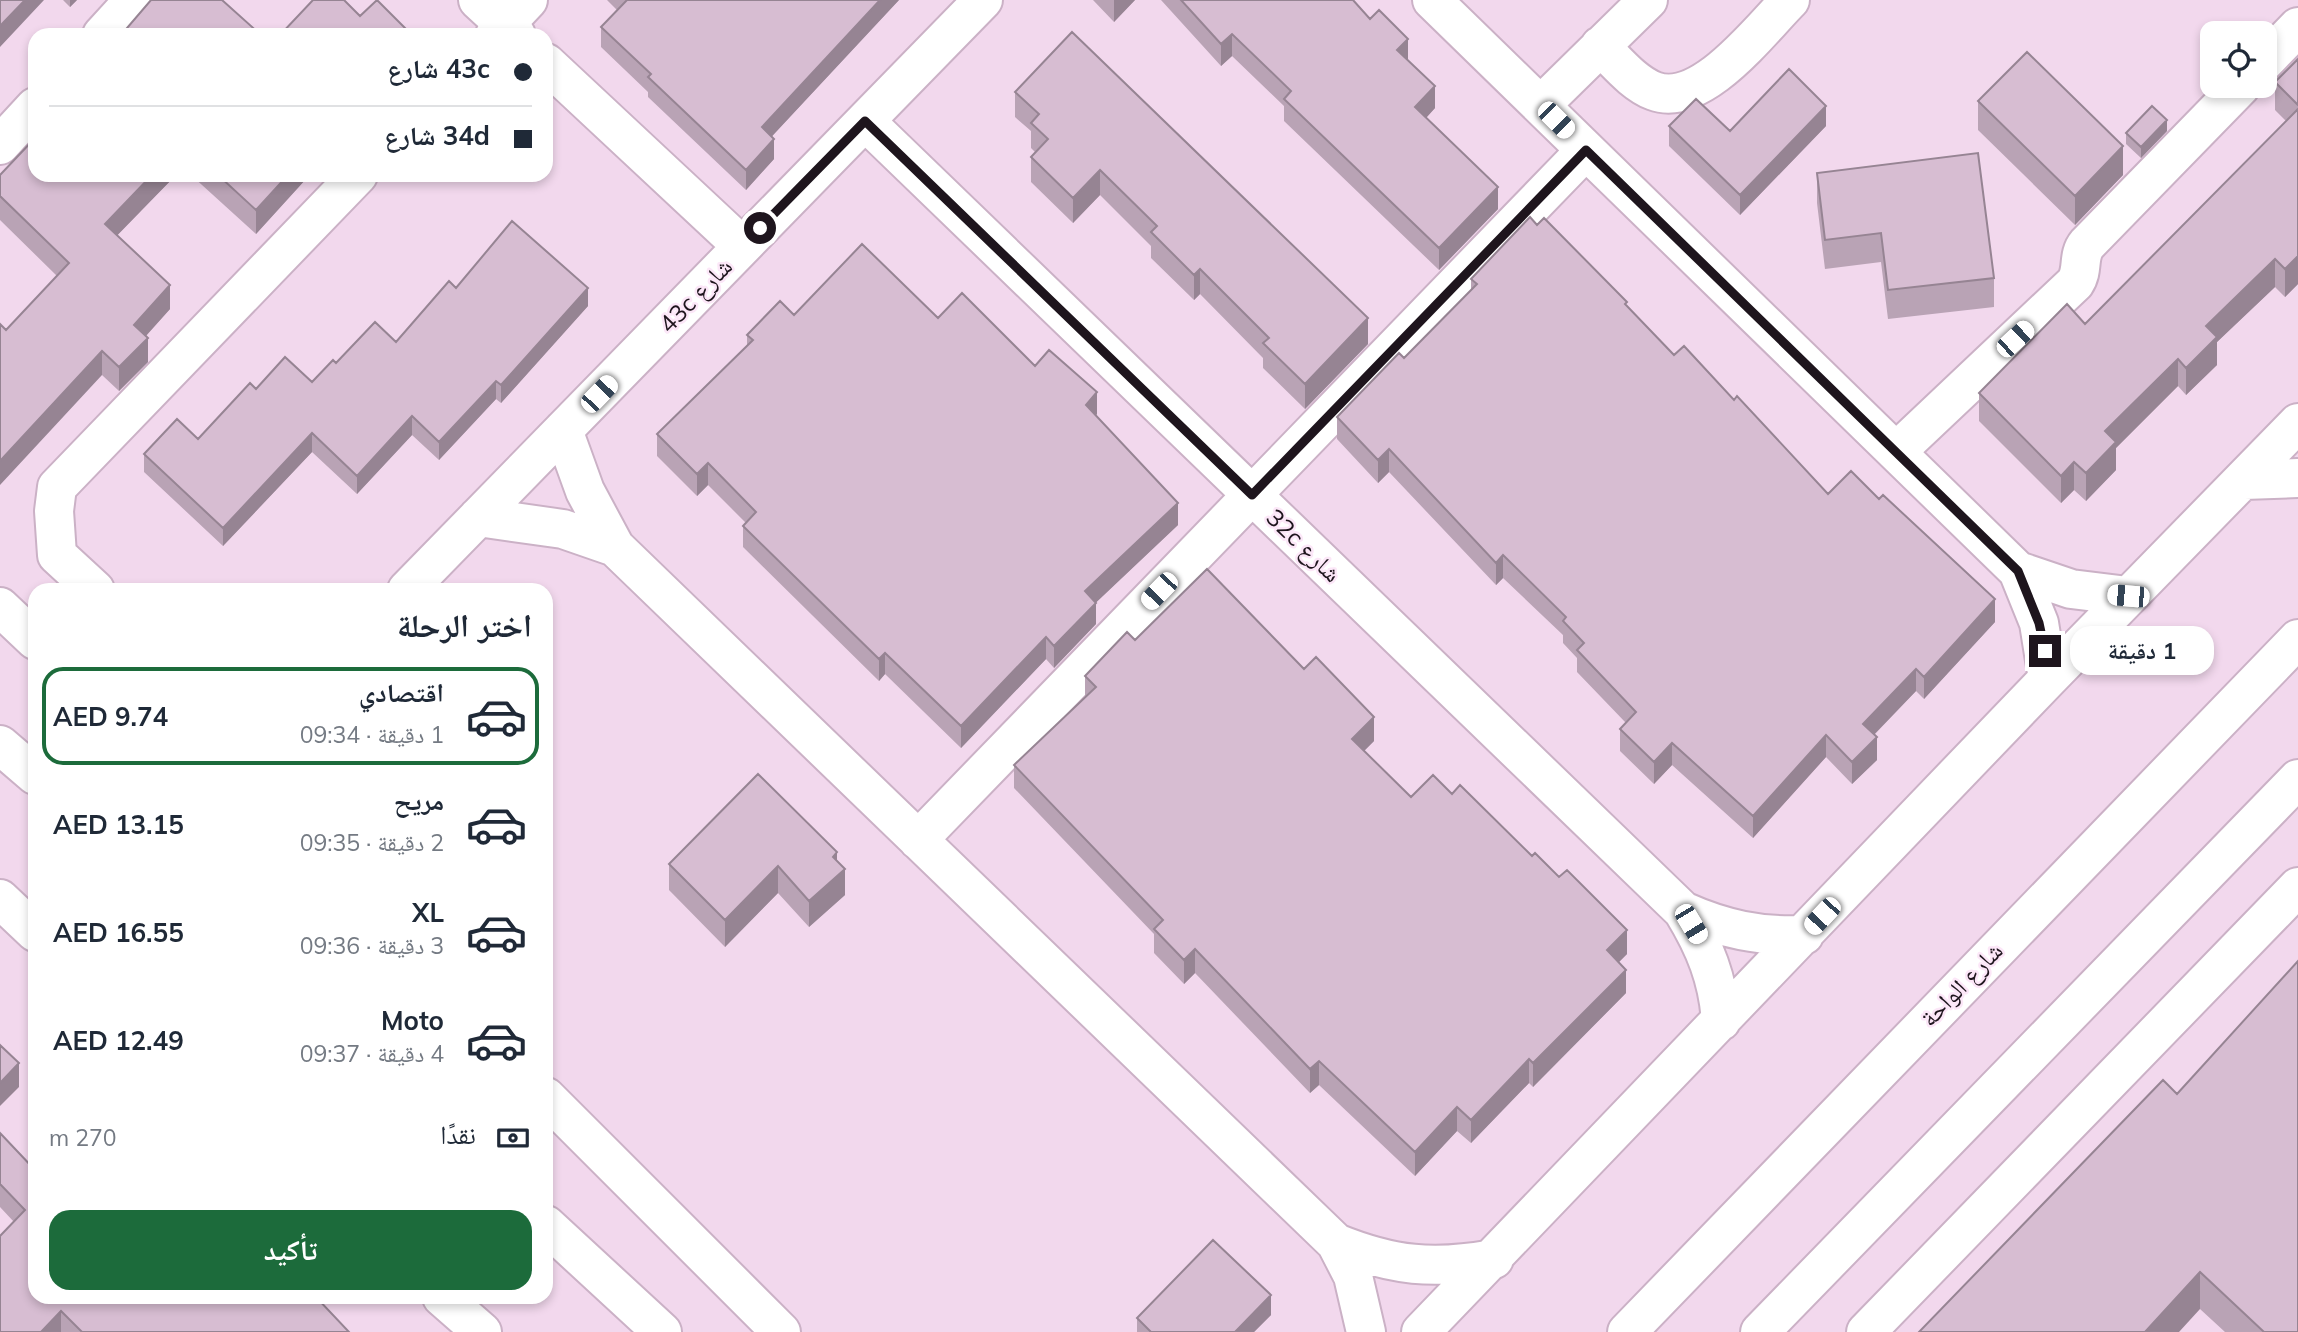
<!DOCTYPE html>
<html lang="ar">
<meta charset="utf-8">
<style>
:root{--surface:#fff;--page:#f2f2f3;--text:#1f2937;--muted:#747a83;--line:#e0e1e3;--accent:#1c6b3b}
body{margin:0;font-family:Mulish,"Noto Naskh Arabic",sans-serif;background:var(--page);color:var(--text);direction:rtl;height:100vh;display:flex;flex-direction:column;font-size:26px;white-space:nowrap}
*{box-sizing:border-box;margin:0}
p{font-size:23px;color:var(--muted)}
.icon{flex:none;width:38px;height:38px;fill:none;stroke:currentColor;stroke-width:2;stroke-linecap:round;stroke-linejoin:round}
.map{position:relative;flex:1;overflow:hidden;direction:ltr}
.details{position:absolute;left:28px;top:583px;width:525px;height:721px;display:flex;flex-direction:column;background:var(--surface);border-radius:21px;box-shadow:0 4px 10px #0003;direction:rtl}
.details>*{flex:none}
.hud{position:absolute;left:28px;top:28px;width:525px;height:154px;border-radius:21px;box-shadow:0 4px 10px #0003;direction:rtl;display:grid;align-content:center;height:154px;padding:0 21px;background:var(--surface)}
.controls{position:absolute;left:2200px;top:21px;display:grid;gap:14px}
.controls a{display:grid;place-items:center;width:77px;height:77px;border-radius:14px;background:var(--surface);box-shadow:0 4px 10px #0003;font-size:35px}
.end{position:absolute;width:32px;height:32px;margin:-16px;border:9px solid #1e151d;background:#fff;box-shadow:0 0 0 4px #fff}
.from{border-radius:50%}
.bubble{position:absolute;height:49px;border-radius:21px;background:var(--surface);box-shadow:0 4px 10px #0003;font-size:23px;font-weight:700;line-height:49px;text-align:center;direction:rtl}
.car{position:absolute;width:21px;height:42px;margin:-21px -10px;border-radius:9px;box-shadow:0 0 5px 2px #0007;background:linear-gradient(#fff 24%,#345 0 40%,#fff 0 76%,#345 0 86%,#fff 0)}
.hud b{display:flex;align-items:center;gap:24px;height:66px;font-size:26px}
.hud b+b{border-top:2px solid var(--line)}
.hud i{width:18px;height:18px;background:var(--text)}
ul{padding:0;list-style:none}
li{display:flex;align-items:center;gap:21px;height:98px;margin:0 14px 10px;padding:0 7px;border:4px solid transparent;border-radius:21px}
li div{flex:1}
li b{display:block;font-size:26px}
li em{font-style:normal;font-weight:700}
li.active{border-color:var(--accent)}
li>.icon{width:63px;height:63px;stroke-width:1.5}
h2{padding:0 21px;font-size:32px;line-height:84px}
.pay{display:flex;align-items:center;gap:18px;height:77px;padding:0 21px;font-size:26px}
.pay p{margin-inline-start:auto}
.action{display:flex;gap:14px;margin-top:auto;padding:14px 21px}
.action a{flex:1;height:80px;border-radius:21px;background:var(--accent);color:#fff;font-size:28px;font-weight:700;line-height:80px;text-align:center}
.map>svg:first-child{display:block}
.lines{fill:none;stroke-linecap:round;stroke-linejoin:round}
.minor-casing{stroke:#cbb1c6;stroke-width:42}
.major-casing{stroke:#cbb1c6;stroke-width:42}
.minor{stroke:#fff;stroke-width:38}
.major{stroke:#fff;stroke-width:38}
.wall{fill:#b9a3b5}
.shaded-wall{fill:#968493}
.building{fill:#d7bdd2;stroke:#968493;stroke-width:2}
.route{stroke:#1e151d;stroke-width:9}
.labels{text-anchor:middle;dominant-baseline:central;stroke-width:5;stroke-linejoin:round;paint-order:stroke}
.street-label{font-size:24px;fill:#1e151d;stroke:#fce7f8}
</style>
<div class="map">
<svg width="2298" height="1332" viewBox="0 0 2298 1332">
<rect width="100%" height="100%" fill="#f2d8ed"/>
<g class="lines">
<defs>
<path id="minor" d="M478 0 516 35
M1432 0 2018 571 2039 623 2048 679
M102 35 134 0
M495 35 528 0
M1600 46C1616 61 1633 83 1654 91 1701 109 1760 30 1790 0
M2264 62 2298 27
M546 63 742 246
M1541 105 1648 0
M865 121 1683 911C1705 947 1718 979 1721 1021
M0 145 35 107
M563 430 585 491 615 547 1336 1243 1353 1276 1366 1332
M1896 452 2075 283C2084 270 2077 256 2087 244L2241 86
M2244 480 2298 478
M478 517 563 529 615 547
M2018 571 2071 589 2128 596
M95 590 57 555 54 511 57 487 358 175
M407 590 983 0
M0 607 35 640
M918 840 1586 150
M1683 911C1723 929 1760 937 1804 935
M546 1097 781 1332
M1336 1243C1393 1266 1433 1270 1494 1259
M1421 1332 2048 679 2298 423
M1627 1332 2298 639
M1760 1332 2298 779
M1866 1332 2298 887"/>
<path id="major" d="M0 745 35 775
M0 899 35 932
M546 1225 662 1332
M442 1297 482 1332"/>
</defs>
<use href="#minor" class="minor-casing"/>
<use href="#major" class="major-casing"/>
<use href="#minor" class="minor"/>
<use href="#major" class="major"/>
</g>
<path class="wall" d="M63 0H77L70 7Z
M607 0H899L772 136 774 159 746 190 648 97V92L601 47V27L617 10Z
M1093 0H1135L1114 22Z
M1161 0H1353L1408 61 1435 108 1426 118 1498 209 1439 270 1284 121V106L1232 56 1221 66Z
M2298 59V284L2285 297 2275 287 2217 342V365L2186 395 2178 386 2116 448V470L2086 501 2074 490 2061 503 1979 421V393L2085 324 2286 121 2275 110V82Z
M1015 92 1368 344 1305 409 1263 368V358L1200 294 1194 300 1151 258V246L1100 195 1073 223 1031 182V157L1035 152 1031 148V131L1015 117Z
M1978 101 2123 175 2075 225 1978 130Z
M1669 126 1730 131 1826 126 1740 215 1669 146Z
M2167 131 2141 158 2126 144V133Z
M1817 173 1994 278V307L1888 319 1881 262 1825 269 1817 203Z
M0 175H176L117 235 170 309 146 336 148 362 119 391 102 375 6 330 57 276 0 220Z
M191 175H306V179L256 234Z
M1471 279 1627 307 1674 355 1734 400 1828 494 1995 622 1924 699 1916 691 1874 735 1877 760 1852 784 1826 757 1753 838 1672 765 1654 784 1620 751V729L1626 723 1577 672V658L1563 643V635L1503 578 1496 585 1389 472 1378 483 1337 439V417L1404 358 1471 290Z
M456 288 588 306 501 403 496 399 439 460 412 435 357 494 312 452 223 546 144 472V454L198 439 256 389 312 382 336 363 396 342Z
M794 315 938 318 1035 366 1097 414 1096 415 1178 525 1096 602V624L1054 668 1046 659 961 748 885 674 879 681 743 547V526L746 523 708 485 697 496 657 456V434L747 346V335Z
M1135 640 1374 741 1364 751 1411 797 1452 794 1627 954 1619 962 1626 993 1533 1087 1529 1083 1471 1143 1457 1131 1415 1176 1319 1085 1310 1093 1195 973 1184 984 1154 953V934L1014 788V765L1085 698V676Z
M837 861 845 895 809 927 778 893 725 947 669 890V864Z
M2177 1094 2298 1332H2225L2200 1309Z
M0 1133 35 1170V1297L349 1332H0L14 1222 0 1207Z
M1271 1315 1254 1332H1137V1318Z"/>
<path class="shaded-wall" d="M25 0H44L0 47V26Z
M70 0H77L70 7Z
M880 0H899L762 147V127Z
M1114 0H1135L1114 22Z
M1232 34V56L1221 66V44Z
M1408 39V62L1397 50Z
M1435 86V108L1415 130V107Z
M1826 106V126L1740 215V195Z
M2167 120V131L2141 158V147Z
M774 139V159L746 190V170Z
M2123 146V175L2075 225V196Z
M1100 170V195L1073 223V198Z
M152 175H176L105 248V224Z
M288 175H306V179L256 234V210Z
M1498 187V209L1439 270V248Z
M2298 256V284L2285 297V269Z
M2275 259V287L2217 342V365L2186 395V368L2206 326Z
M1200 269V294L1194 300V275Z
M170 285V309L134 349V325Z
M588 288V306L501 403V385Z
M1368 318V344L1305 409V384Z
M148 338V362L119 391V367Z
M102 351V375L0 485V461Z
M2178 359V386L2116 448V470L2086 501V473L2105 431Z
M496 381V399L439 460V442Z
M1097 392V414L1086 426V405Z
M412 416V435L357 494V476Z
M312 433V452L223 546V528Z
M1389 449V472L1378 483V460Z
M2074 462V490L2061 503V476Z
M708 463V485L697 496V474Z
M1178 503V525L1085 613V591Z
M1503 555V578L1496 585V563Z
M1995 599V622L1924 699V677Z
M1096 603V624L1054 668V646Z
M1046 637V659L961 748V726Z
M885 653V674L879 681V659Z
M1916 669V691L1863 746V724Z
M1374 717V741L1352 763V739Z
M1826 735V757L1753 838V816Z
M1877 737V760L1852 784V762Z
M1672 743V765L1654 784V762Z
M837 852V876L845 869V895L809 927V901L833 857Z
M778 866V893L725 947V920Z
M1627 930V954L1607 974V950Z
M1195 949V973L1184 984V960Z
M1626 970V993L1533 1087V1063Z
M1529 1059V1083L1471 1143V1120Z
M1319 1061V1085L1310 1093V1069Z
M19 1063V1087L0 1106V1083Z
M1457 1107V1131L1415 1176V1152Z
M2200 1272V1309L2179 1332H2145Z
M1271 1295V1315L1254 1332H1235Z
M61 1311V1332H41Z"/>
<path class="building" d="M0 0H25L0 26Z
M151 0H222L261 35H121Z
M313 0H344L360 16 377 0 412 35H280Z
M627 0H880L762 127 774 139 746 170 648 77 651 74 601 27Z
M1181 0H1353L1370 19 1379 10 1408 39 1397 50 1435 86 1415 107 1498 187 1439 248 1284 99 1291 91 1232 34 1221 44Z
M1072 32 1368 318 1305 384 1263 343 1269 338 1200 269 1194 275 1151 232 1157 226 1100 170 1073 198 1031 157 1048 139 1031 123 1039 114 1015 92Z
M2027 52 2123 146 2075 196 1978 101Z
M2298 59V105L2275 82Z
M1789 69 1826 106 1740 195 1669 126 1696 99 1730 131Z
M2152 106 2167 120 2141 147 2126 133Z
M2298 109V256L2285 269 2275 259 2206 326 2217 337 2186 368 2178 359 2105 431 2116 442 2086 473 2074 462 2061 476 1979 393 2067 304 2085 324Z
M35 138V175H152L105 224 170 285 134 325 148 338 119 367 102 351 0 461V324L6 330 69 263 0 196V175Z
M1978 153 1994 278 1888 290 1881 233 1825 240 1817 173Z
M218 175H288L256 210Z
M1530 217 1537 225 1544 218 1627 302 1625 304 1674 355 1684 346 1734 400 1737 396 1828 494 1851 471 1879 499 1883 495 1995 599 1924 677 1916 669 1863 724 1877 737 1852 762 1826 735 1753 816 1672 743 1654 762 1620 729 1636 712 1577 650 1584 643 1563 621 1566 617 1503 555 1496 563 1389 449 1378 460 1337 417 1399 353 1404 358 1477 284 1471 279Z
M512 221 588 288 501 385 496 381 439 442 412 416 357 476 312 433 223 528 144 454 177 419 198 439 250 383 256 389 285 357 312 382 333 360 336 363 375 322 396 342 449 281 456 288Z
M862 244 938 318 962 293 1035 366 1049 350 1097 392 1086 405 1178 503 1085 591 1096 603 1054 646 1046 637 961 726 885 653 879 659 743 526 756 512 708 463 697 474 657 434 753 340 747 335 780 301 794 315Z
M1207 569 1304 669 1316 657 1374 717 1352 739 1411 797 1433 775 1452 794 1460 785 1532 856 1535 853 1559 877 1567 870 1627 930 1607 950 1626 970 1533 1063 1529 1059 1471 1120 1457 1107 1415 1152 1319 1061 1310 1069 1195 949 1184 960 1154 929 1163 920 1014 765 1096 687 1085 676 1127 632 1135 640Z
M758 774 837 852 833 857 845 869 809 901 778 866 725 920 669 864Z
M2298 961V1332H2264L2200 1272 2145 1332H1919L2163 1080 2177 1094Z
M0 1045 19 1063 0 1083Z
M0 1133 35 1170V1297H316L349 1332H82L61 1311 41 1332H0V1236L25 1210 0 1184Z
M1213 1240 1271 1295 1235 1332H1151L1137 1318Z"/>
<g class="lines">
<path class="route" d="M760 228 865 121 1252 495 1586 150 2018 571 2039 623 2045 651"/>
</g>
<g class="labels">
<g class="street-label">
<text transform="translate(695 295) rotate(-46)">43c شارع</text>
<text transform="translate(1304 545) rotate(44)">32c شارع</text>
<text transform="translate(1961 984) rotate(-46)">شارع الواحة</text>
</g>
</g>
</svg>
<div class="controls">
<a><svg class="icon" aria-label="locate" viewBox="0 0 24 24"><circle cx="12" cy="12" r="6"/><path d="M12 2v4M12 18v4M2 12h4M18 12h4"/></svg></a>
</div>
<i class="end from" style="left:760px;top:228px"></i>
<i class="end" style="left:2045px;top:651px"></i>
<div class="bubble" style="left:2070px;top:626px;width:144px">1 دقيقة</div>
<i class="car" style="left:1556px;top:120px;rotate:135deg"></i>
<i class="car" style="left:2015px;top:339px;rotate:47deg"></i>
<i class="car" style="left:599px;top:394px;rotate:44deg"></i>
<i class="car" style="left:1159px;top:591px;rotate:224deg"></i>
<i class="car" style="left:2128px;top:596px;rotate:275deg"></i>
<i class="car" style="left:1822px;top:916px;rotate:223deg"></i>
<i class="car" style="left:1691px;top:924px;rotate:149deg"></i>
<div class="hud">
<b><i class="from"></i>43c شارع</b>
<b><i></i>34d شارع</b>
</div>
<section class="details">
<h2>اختر الرحلة</h2>
<ul>
<li class="active"><svg class="icon" aria-label="car" viewBox="0 0 24 24"><path d="M5 17H2v-5l4-1 3-4h7l3 4 3 1v5h-3M9 17h6M6 11h13"/><circle cx="7" cy="17" r="2"/><circle cx="17" cy="17" r="2"/></svg><div><b>اقتصادي</b><p>1 دقيقة · 09:34</p></div><em>AED 9.74</em></li>
<li><svg class="icon" aria-label="car" viewBox="0 0 24 24"><path d="M5 17H2v-5l4-1 3-4h7l3 4 3 1v5h-3M9 17h6M6 11h13"/><circle cx="7" cy="17" r="2"/><circle cx="17" cy="17" r="2"/></svg><div><b>مريح</b><p>2 دقيقة · 09:35</p></div><em>AED 13.15</em></li>
<li><svg class="icon" aria-label="car" viewBox="0 0 24 24"><path d="M5 17H2v-5l4-1 3-4h7l3 4 3 1v5h-3M9 17h6M6 11h13"/><circle cx="7" cy="17" r="2"/><circle cx="17" cy="17" r="2"/></svg><div><b>XL</b><p>3 دقيقة · 09:36</p></div><em>AED 16.55</em></li>
<li><svg class="icon" aria-label="car" viewBox="0 0 24 24"><path d="M5 17H2v-5l4-1 3-4h7l3 4 3 1v5h-3M9 17h6M6 11h13"/><circle cx="7" cy="17" r="2"/><circle cx="17" cy="17" r="2"/></svg><div><b>Moto</b><p>4 دقيقة · 09:37</p></div><em>AED 12.49</em></li>
</ul>
<div class="pay"><svg class="icon" aria-label="cash" viewBox="0 0 24 24"><path d="M3 7h18v10H3z"/><circle cx="12" cy="12" r="2"/></svg>نقدًا<p>270 m</p></div>
<div class="action"><a>تأكيد</a></div>
</section>
</div>
